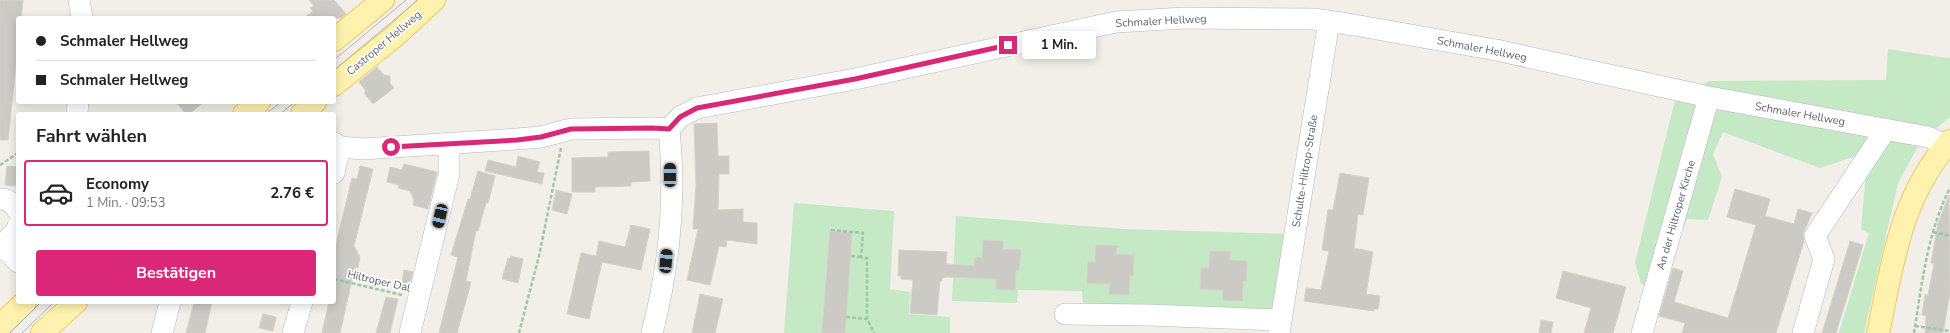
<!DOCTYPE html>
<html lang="de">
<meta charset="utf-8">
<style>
:root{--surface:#fff;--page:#f6f6f6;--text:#222;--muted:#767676;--line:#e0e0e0;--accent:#db2777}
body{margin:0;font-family:"Nunito Sans",sans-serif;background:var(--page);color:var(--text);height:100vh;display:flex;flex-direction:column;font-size:15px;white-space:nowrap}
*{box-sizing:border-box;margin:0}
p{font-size:13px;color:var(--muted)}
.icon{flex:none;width:22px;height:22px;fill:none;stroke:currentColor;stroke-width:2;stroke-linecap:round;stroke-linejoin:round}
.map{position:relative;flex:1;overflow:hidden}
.panel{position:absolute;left:16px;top:112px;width:320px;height:192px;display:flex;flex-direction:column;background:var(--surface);border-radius:4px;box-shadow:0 2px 10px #0003}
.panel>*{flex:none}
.guide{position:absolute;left:16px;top:16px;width:320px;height:88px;border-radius:4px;box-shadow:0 2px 10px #0003;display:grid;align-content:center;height:88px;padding:0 20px;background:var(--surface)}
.end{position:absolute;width:18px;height:18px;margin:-9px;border:5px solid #db2777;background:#fff;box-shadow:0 0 0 2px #fff}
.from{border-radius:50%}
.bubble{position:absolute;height:28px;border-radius:4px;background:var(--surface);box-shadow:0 2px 10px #0003;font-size:13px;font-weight:700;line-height:28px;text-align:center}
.car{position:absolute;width:12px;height:24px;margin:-12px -6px;border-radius:5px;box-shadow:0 0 3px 1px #0007;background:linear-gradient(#222 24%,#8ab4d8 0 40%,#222 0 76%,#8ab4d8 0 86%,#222 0)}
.guide b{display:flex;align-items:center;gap:14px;height:38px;font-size:15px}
.guide b+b{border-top:1px solid var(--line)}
.guide i{width:10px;height:10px;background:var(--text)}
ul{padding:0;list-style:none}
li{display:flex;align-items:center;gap:12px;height:66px;margin:0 8px 6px;padding:0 12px;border:2px solid var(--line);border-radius:4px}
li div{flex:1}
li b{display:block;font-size:15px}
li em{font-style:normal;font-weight:700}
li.active{border-color:var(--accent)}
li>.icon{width:36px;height:36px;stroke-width:1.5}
h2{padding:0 20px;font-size:18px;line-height:48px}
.primary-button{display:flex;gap:8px;margin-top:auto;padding:8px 20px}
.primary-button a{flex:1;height:46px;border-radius:4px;background:var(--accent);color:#fff;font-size:16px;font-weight:700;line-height:46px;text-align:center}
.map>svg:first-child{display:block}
.green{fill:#c5e8c5}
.building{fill:#cccac5;stroke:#d6d1c6}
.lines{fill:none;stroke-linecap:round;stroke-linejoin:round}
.minor-casing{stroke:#b5b8bc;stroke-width:22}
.major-casing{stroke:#f2c960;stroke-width:24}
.path{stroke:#9cc7a9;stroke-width:2.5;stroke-dasharray:4 2;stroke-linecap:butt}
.minor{stroke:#fff;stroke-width:21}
.major{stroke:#fff2af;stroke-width:22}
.tram{stroke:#b6b7b8;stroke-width:1}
.route{stroke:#db2777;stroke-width:5}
.labels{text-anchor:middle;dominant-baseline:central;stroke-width:3.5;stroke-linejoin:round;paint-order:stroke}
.street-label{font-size:11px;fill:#5f6368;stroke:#fff}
</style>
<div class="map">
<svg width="1950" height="333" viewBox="0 0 1950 333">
<rect width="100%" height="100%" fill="#f1efe8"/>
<path class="green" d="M1888 49 1946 58 1950 57V117L1921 141 1898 183 1864 333H1839L1869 233 1861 229 1867 161 1859 155 1820 168 1723 132 1713 154 1722 177 1708 220 1687 219 1660 289 1641 284 1635 263 1675 100 1709 81 1886 80Z
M794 203 894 211 890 289 910 292 909 314 950 317V333H784Z
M956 216 1124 229 1288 234 1272 310 1083 303 1082 291 1018 290 1017 303 952 301Z"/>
<path class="building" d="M0 0H23L21 18H18V64H16L8 140H0Z
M309 0H334L346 14 341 18H304L313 11 310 8 314 6Z
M377 67 384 75 390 76V83L394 88 373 104 364 93 366 91 359 82Z
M176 102H204L189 114H186Z
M717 123 718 156H729V174H719L718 210 743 209V222L757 223V244L727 240 726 247 719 246 710 285 687 280 698 229H693L696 185 694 124Z
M649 151 650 181 631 182V186L595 187V192H572V158L608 157V152Z
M518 156 540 162 537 172 544 173 542 184 485 171 488 160 516 167Z
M404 164 437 172 428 209 413 205 414 200 410 191 398 188 399 185 387 182 390 167 402 170Z
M7 166 18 167V186L5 185Z
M360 166 373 169 354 246 360 257 358 268 355 267 340 333H322L329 302H334V253L352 178 357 179Z
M478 171 495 176 488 203H486L478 231H476L466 281 471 282 467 297 457 333H439L458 257 451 255 468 199H470Z
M1340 173 1369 178 1363 215 1358 214 1354 248 1373 252 1366 294 1380 296 1378 309H1374V311L1304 301 1306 288 1321 290 1329 251 1322 250 1328 210H1333Z
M1735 189 1770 199 1765 216 1794 224 1798 209 1812 213 1803 234 1804 241 1776 333H1682L1685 323 1659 316 1673 268 1683 271 1674 302 1728 318 1756 225 1727 217Z
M556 190 572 194 567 214 552 210Z
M1949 195 1950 293 1943 333H1925L1926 316 1922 315 1925 295H1928L1934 264 1931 263 1938 223Z
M631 225 650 229 641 270 602 262 589 319 567 314 581 253 596 256 599 241 625 247Z
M830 231 852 233 845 333H822Z
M983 240 1003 241V249L1021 250 1019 270H1016L1015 290 996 289V279L946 277 942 278V281H940L937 315 910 313 913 280 901 279V276H898L899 250 947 252 946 264 974 266 975 257 982 258Z
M1850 241 1863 245 1836 333H1822Z
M1096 245 1117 246 1116 254 1134 255 1133 276 1130 275 1129 295 1109 294 1110 284 1087 283 1088 262H1095Z
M1210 251 1230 252V260L1247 261 1246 281H1243L1242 301 1223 300V290L1200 289 1201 268H1209Z
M511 256 523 259 518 283 502 279 508 258 510 259Z
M404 270 413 272 409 285 402 284Z
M1563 271 1626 287 1613 333H1584L1591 308 1556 298Z
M700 294 723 299 715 333H692Z
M386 297 398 299 390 333H376Z
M194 302H212L205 333H186Z
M263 314 276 317 273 331 259 328Z
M1541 320 1553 322 1551 333H1539Z"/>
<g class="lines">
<defs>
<path id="minor" d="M79 0 82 18
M77 114 78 102
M669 129 680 117 697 108 855 79 1116 22 1185 18 1314 19 1354 25 1496 50 1709 97 1928 137 1946 145
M334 143 340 147 363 149 517 139 541 137 571 129 652 128 669 129
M334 173 340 147
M0 199C8 198 14 205 18 211
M0 244 18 262
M2 246 16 231 18 226
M1065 314 1148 315 1281 320
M162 333 170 302
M293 333 302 302
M410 333 449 174V143
M652 333C669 268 676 197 669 129
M1279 333 1329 21
M1642 333 1709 97
M1803 333 1824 259 1815 236 1886 129"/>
<path id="major" d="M334 40 383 0
M334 85 395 36 434 0
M244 114 259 102
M302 114 315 102
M0 326 25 302
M42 333 76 302
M1878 333C1893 263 1900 197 1950 141"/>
</defs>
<use href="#minor" class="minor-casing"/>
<use href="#major" class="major-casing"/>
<path class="path" d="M0 165 18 153
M831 230 863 233 861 257 867 258V319L874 333
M1933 232 1950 236
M851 256 861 257
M334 279 402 295
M846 317 867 319
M1915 326 1950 331
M519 333 539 256 561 148
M1914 333C1922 284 1927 233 1950 188"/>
<use href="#minor" class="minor"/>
<use href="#major" class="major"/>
<path class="tram" d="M334 60 406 0
M334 70 418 0
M266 114 281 102
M280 114 295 102
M10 333 41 302
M22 333 54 302"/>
</g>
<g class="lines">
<path class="route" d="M391 147 517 140 541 137 571 129 652 128 669 129 680 117 697 108 855 79 1008 45"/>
</g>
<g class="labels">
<g class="street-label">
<text transform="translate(1161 21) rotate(-3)">Schmaler Hellweg</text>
<text transform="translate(384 43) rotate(-40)">Castroper Hellweg</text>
<text transform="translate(1482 49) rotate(11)">Schmaler Hellweg</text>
<text transform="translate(1800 114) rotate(10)">Schmaler Hellweg</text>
<text transform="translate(1305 171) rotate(-81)">Schulte-Hiltrop-Straße</text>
<text transform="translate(1676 215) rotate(-74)">An der Hiltroper Kirche</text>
<text transform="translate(379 281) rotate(13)">Hiltroper Dal</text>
</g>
</g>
</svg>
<i class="end from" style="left:391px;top:147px"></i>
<i class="end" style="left:1008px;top:45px"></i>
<div class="bubble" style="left:1022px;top:31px;width:74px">1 Min.</div>
<i class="car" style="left:670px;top:175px;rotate:0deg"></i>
<i class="car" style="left:440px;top:216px;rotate:193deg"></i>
<i class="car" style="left:666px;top:261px;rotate:5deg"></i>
<div class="guide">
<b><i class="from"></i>Schmaler Hellweg</b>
<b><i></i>Schmaler Hellweg</b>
</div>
<section class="panel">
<h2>Fahrt wählen</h2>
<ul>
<li class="active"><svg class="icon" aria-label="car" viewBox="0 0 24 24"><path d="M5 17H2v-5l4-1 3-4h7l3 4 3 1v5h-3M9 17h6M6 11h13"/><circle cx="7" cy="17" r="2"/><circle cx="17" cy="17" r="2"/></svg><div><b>Economy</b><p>1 Min. · 09:53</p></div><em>2.76 €</em></li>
</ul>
<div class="primary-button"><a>Bestätigen</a></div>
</section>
</div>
